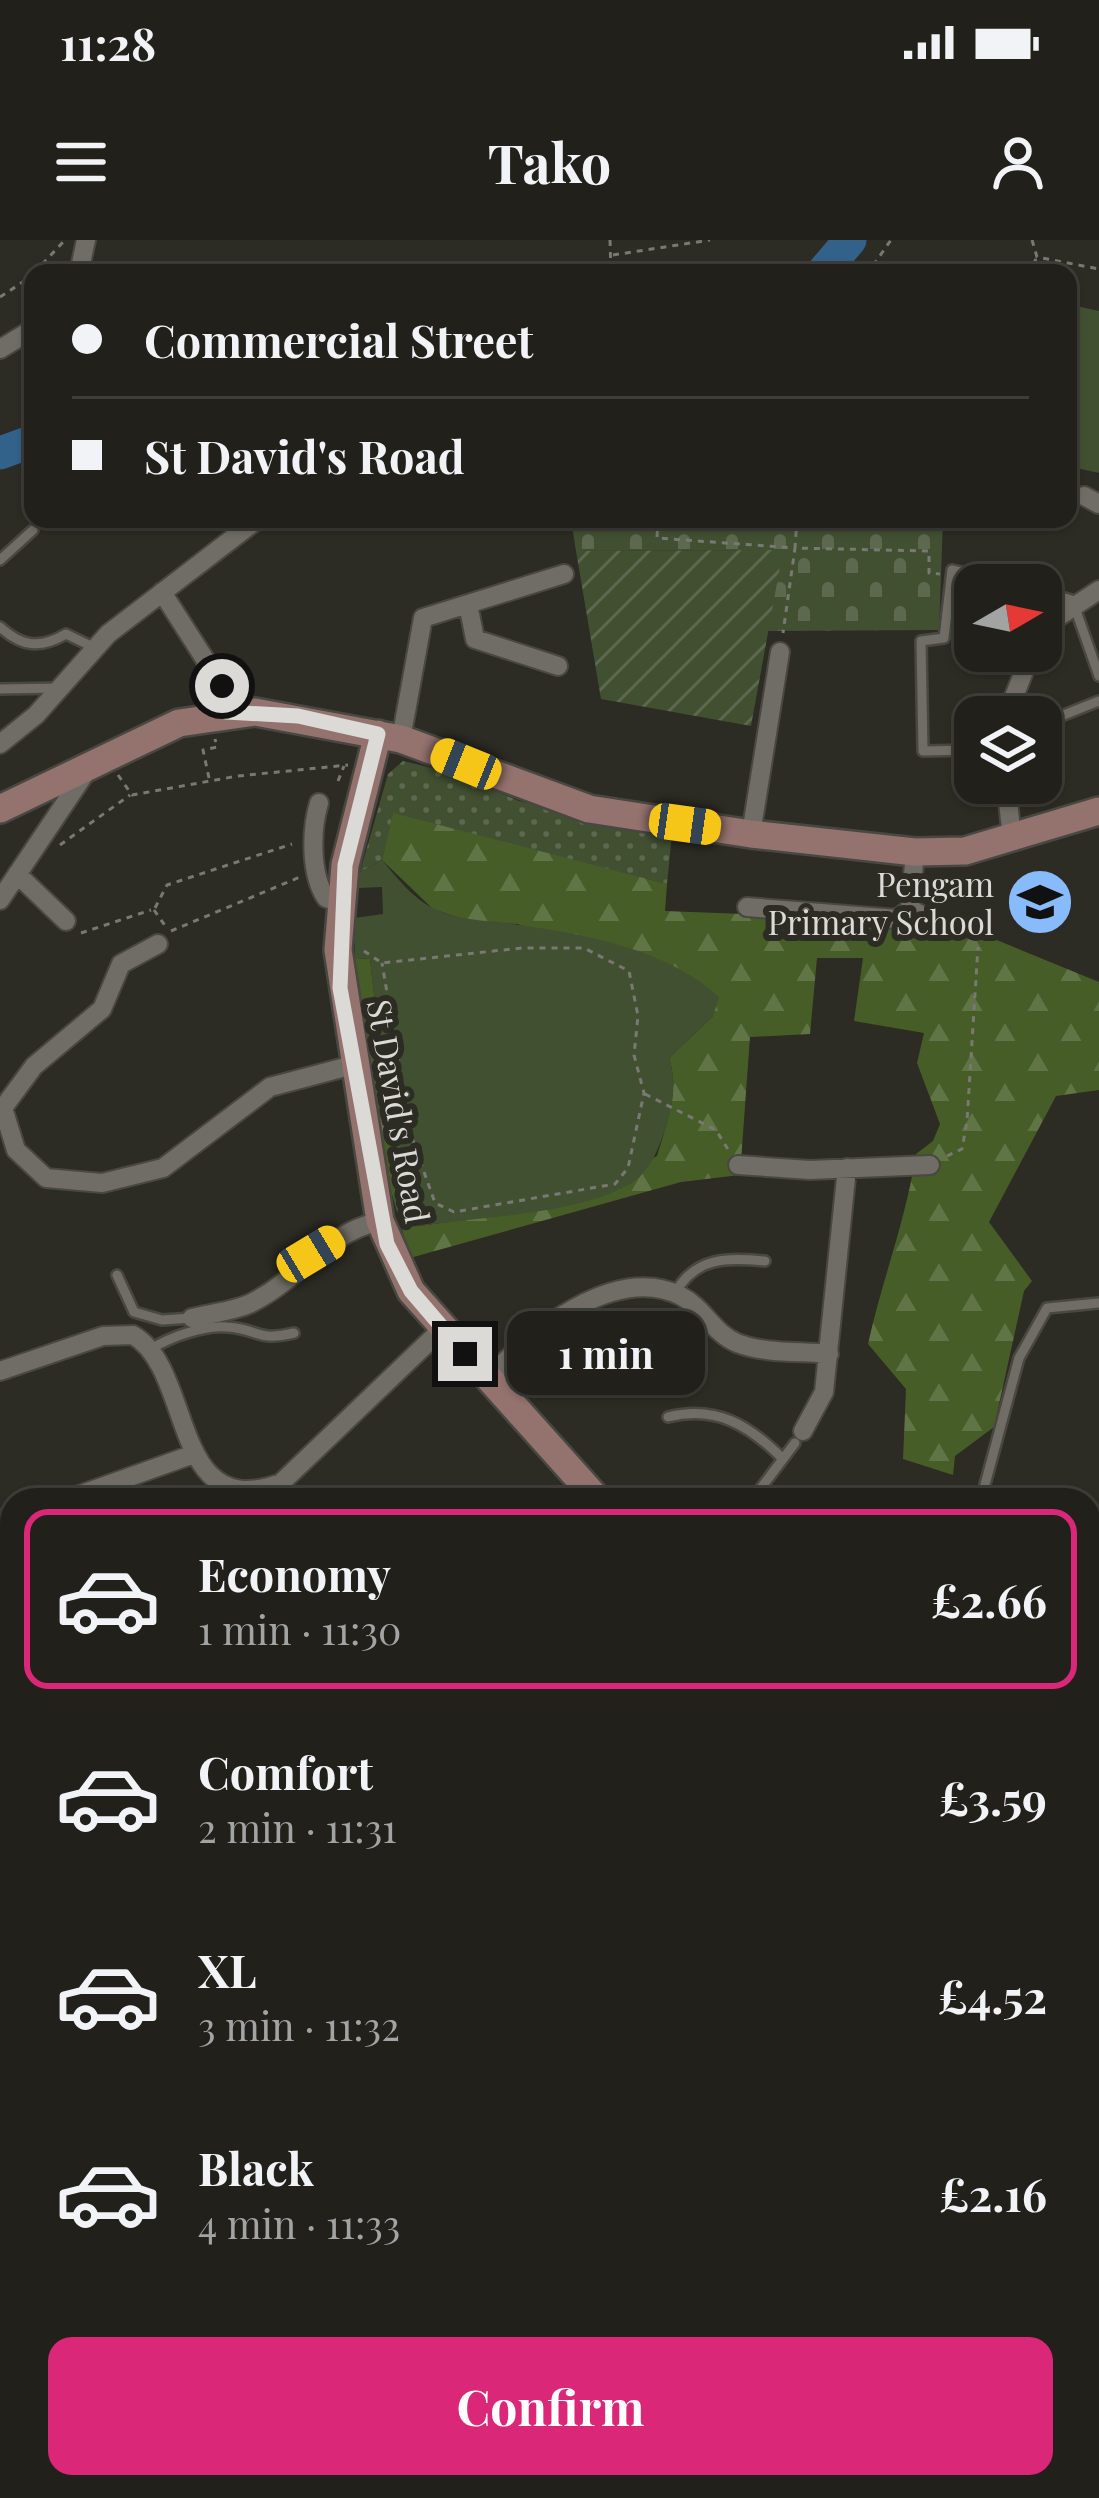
<!DOCTYPE html>
<meta charset="utf-8">
<style>
:root{--surface:#21201b;--page:#2d2d28;--text:#f1f3f6;--muted:#a2a3a3;--line:#3e3e3a;--accent:#db2777}
body{margin:0;font-family:"Playfair Display",serif;background:var(--page);color:var(--text);height:100vh;display:flex;flex-direction:column;font-size:45px;white-space:nowrap}
*{box-sizing:border-box;margin:0}
p{font-size:39px;color:var(--muted)}
.icon{flex:none;width:66px;height:66px;fill:none;stroke:currentColor;stroke-width:2;stroke-linecap:round;stroke-linejoin:round}
.map{position:relative;flex:1;overflow:hidden}
.panel{position:absolute;left:0px;top:1248px;width:1101px;height:1011px;display:flex;flex-direction:column;background:var(--surface);border-radius:36px 36px 0 0;box-shadow:0 3px 9px #0004,0 0 0 3px var(--line)}
.panel>*{flex:none}
.banner{position:absolute;left:24px;top:24px;width:1053px;height:264px;border-radius:24px;box-shadow:0 3px 9px #0004,0 0 0 3px var(--line);display:grid;align-content:center;height:264px;padding:0 48px;background:var(--surface)}
.needle{width:78px;rotate:81deg}
.buttons{position:absolute;left:954px;top:324px;display:grid;gap:24px}
.buttons a{display:grid;place-items:center;width:108px;height:108px;border-radius:24px;background:var(--surface);box-shadow:0 3px 9px #0004,0 0 0 3px var(--line);font-size:60px}
.end{position:absolute;width:54px;height:54px;margin:-27px;border:15px solid #dbdad6;background:#111;box-shadow:0 0 0 6px #111}
.from{border-radius:50%}
.bubble{position:absolute;height:84px;border-radius:24px;background:var(--surface);box-shadow:0 3px 9px #0004,0 0 0 3px var(--line);font-size:39px;font-weight:700;line-height:84px;text-align:center}
.car{position:absolute;width:36px;height:72px;margin:-36px -18px;border-radius:15px;box-shadow:0 0 9px 3px #0007;background:linear-gradient(#f5c518 24%,#345 0 40%,#f5c518 0 76%,#345 0 86%,#f5c518 0)}
.banner b{display:flex;align-items:center;gap:42px;height:114px;font-size:45px}
.banner b+b{border-top:3px solid var(--line)}
.banner i{width:30px;height:30px;background:var(--text)}
ul{padding:21px 0 0;list-style:none}
li{display:flex;align-items:center;gap:36px;height:180px;margin:0 24px 18px;padding:0 24px;border:6px solid transparent;border-radius:24px}
li div{flex:1}
li b{display:block;font-size:45px}
li em{font-style:normal;font-weight:700}
li.active{border-color:var(--accent)}
li>.icon{width:108px;height:108px;stroke-width:1.5}
.cta{display:flex;gap:24px;margin-top:auto;padding:24px 48px}
.cta a{flex:1;height:138px;border-radius:24px;background:var(--accent);color:#fff;font-size:48px;font-weight:700;line-height:138px;text-align:center}
.status{display:flex;justify-content:space-between;align-items:center;height:84px;padding:0 60px;background:var(--surface);direction:ltr}
.status svg{height:33px;fill:currentColor}
header{display:flex;justify-content:space-between;align-items:center;height:156px;padding:0 48px;background:var(--surface);font-size:54px;font-weight:700}
.map>svg:first-child{display:block}
.grass{fill:url(#grass-dots)}
.forest{fill:url(#forest-firs)}
.cemetery{fill:url(#cemetery-stones)}
.park{fill:#425032}
.garden{fill:url(#garden-furrows)}
.lines{fill:none;stroke-linecap:round;stroke-linejoin:round}
.river{stroke:#32618a;stroke-width:33}
.service-casing{stroke:#484741;stroke-width:14}
.minor-casing{stroke:#484741;stroke-width:22}
.tertiary-casing{stroke:#484741;stroke-width:28}
.secondary-casing{stroke:#484741;stroke-width:32}
.primary-casing{stroke:#484741;stroke-width:34}
.path{stroke:#797872;stroke-width:3;stroke-dasharray:6 6;stroke-linecap:butt}
.service{stroke:#6f6d65;stroke-width:9}
.minor{stroke:#6f6d65;stroke-width:18}
.tertiary{stroke:#6f6d65;stroke-width:24}
.secondary{stroke:#94726e;stroke-width:27}
.primary{stroke:#b97778;stroke-width:30}
.route{stroke:#dbdad6;stroke-width:15}
.labels{text-anchor:middle;dominant-baseline:central;stroke-width:12;stroke-linejoin:round;paint-order:stroke}
.poi-label{font-size:33px;fill:#dbdad6;stroke:#2c2b24;text-anchor:end}
.street-label{font-size:33px;fill:#dbdad6;stroke:#2c2b24}
</style>
<div class="status"><b>11:28</b><svg viewBox="0 0 49 12"><path d="M0 12V9h3v3zM5 12V6h3v6zM10 12V3h3v9zM15 12V0h3v12zM26 1h20v11H26zM47 4h2v5h-2z"/></svg></div>
<header><svg class="icon" aria-label="menu" viewBox="0 0 24 24"><path d="M4 6h16M4 12h16M4 18h16"/></svg>Tako<svg class="icon" aria-label="person" viewBox="0 0 24 24"><circle cx="12" cy="8" r="4"/><path d="M4 21q1-7 8-7t8 7"/></svg></header>
<div class="map">
<svg width="1099" height="2258" viewBox="0 0 1099 2258">
<defs>
<pattern id="grass-dots" width="8" height="8" patternUnits="userSpaceOnUse" patternTransform="scale(3)"><rect width="8" height="8" fill="#425032"/><path d="M2 2h.1M6 6h.1" fill="none" stroke="#5d694f" stroke-width="1.8" stroke-linecap="round"/></pattern>
<pattern id="forest-firs" width="22" height="20" patternUnits="userSpaceOnUse" patternTransform="scale(3)"><rect width="22" height="20" fill="#465d27"/><path d="M5 1l3.5 6h-7zM16 11l3.5 6h-7z" fill="#607446"/></pattern>
<pattern id="cemetery-stones" width="16" height="16" patternUnits="userSpaceOnUse" patternTransform="scale(3)"><rect width="16" height="16" fill="#425032"/><path d="M2 7V4a2 2 0 0 1 4 0v3zM10 15v-3a2 2 0 0 1 4 0v3z" fill="#5d694f"/></pattern>
<pattern id="garden-furrows" width="10" height="10" patternUnits="userSpaceOnUse" patternTransform="scale(3)"><rect width="10" height="10" fill="#425032"/><path d="M-1 1l2-2M0 10L10 0M9 11l2-2" fill="none" stroke="#5d694f"/></pattern>
</defs>
<rect width="100%" height="100%" fill="#2c2b24"/>
<path class="grass" d="M403 521 453 533 519 561 672 594 667 644 393 574 382 620 360 632 388 534Z"/>
<path class="forest" d="M393 573 667 644 665 671 770 675 987 696 1099 742V850L1056 856 989 982 1032 1041 1024 1051 994 1187 955 1216 953 1235 903 1219 906 1149 868 1104C882 1040 906 980 916 914L933 901 940 884 917 823 924 793 854 781 863 718H817L810 794 750 797 740 935 681 942 410 1018 390 947 355 718 370 719 390 894 420 986 563 965 657 916C667 883 680 851 669 818L713 776 518 684 469 681 433 669 382 620Z
M1099 1466V2024L1089 2032V1467Z
M0 1913 12 1924V2247H283L276 2258 235 2253 232 2258H0Z"/>
<path class="cemetery" d="M571 279H943L939 390 768 391 782 310 576 311Z"/>
<path class="park" d="M1068 64 1099 71V233L1068 226Z
M382 620C398 639 414 660 437 670 464 682 491 680 519 685 585 694 669 710 719 757L713 776 669 818C677 842 673 866 665 890 658 910 649 933 630 944 576 975 481 976 420 986L390 894 370 719 355 718 354 678 383 674 382 647 358 648 360 632Z"/>
<path class="garden" d="M783 310 751 486 601 459 576 311Z"/>
<g class="lines">
<path class="river" d="M822 33 850 0
M0 213 33 201"/>
<defs>
<path id="service" d="M0 320 33 290
M1041 351 1078 362
M1074 365 1099 436
M0 387C22 407 40 409 66 394L95 408
M0 449 59 448
M1041 484 1099 461
M975 510 923 511 921 401 944 398 952 330 1018 345
M117 1035 134 1072 162 1080 192 1078
M675 1053C696 1016 727 1018 765 1021
M151 1109C170 1097 204 1085 227 1087 260 1089 255 1102 294 1093
M668 1177C716 1165 749 1185 783 1219
M983 1252 1019 1118 1047 1068 1099 1063
M752 1260 795 1203
M1096 1296 1099 1297
M665 2247 668 2258
M874 2247 876 2258"/>
<path id="minor" d="M79 33 86 0
M0 109 33 89
M1084 256 1099 264
M162 352 222 446 227 472
M468 364 475 399 558 426
M1041 397 1055 379 1099 350
M1006 477 1032 411
M401 499 423 378 564 334
M0 504 36 475 108 394 258 279
M1006 543 1012 598
M319 563C311 590 310 634 326 658L340 662
M751 594 780 412
M17 634 66 681
M0 660 88 529
M747 667 897 679 910 669 938 684 979 689
M910 669 915 612
M158 704 121 724 102 769 34 826 3 868 16 910 46 938 102 943 163 928 270 847 353 825
M738 925 810 930 930 925
M192 1078C211 1073 238 1071 255 1061 301 1037 326 993 380 981
M0 1131 103 1096 133 1095C195 1131 169 1284 281 1243L442 1089
M488 1139C529 1093 615 1023 681 1056 704 1068 713 1093 737 1103 765 1114 800 1111 829 1114
M803 1191 824 1152 847 928
M65 1260 194 1214
M0 1279 12 1311
M0 1392 12 1387
M0 1669 12 1668
M957 2247 972 2258"/>
<path id="tertiary" d="M771 2247 774 2258"/>
<path id="secondary" d="M378 494 345 625 338 710 380 981 411 1051 598 1260
M0 569 179 483 255 472 401 499 589 569 751 594 915 612 965 611 1099 571"/>
<path id="primary" d="M1089 1356 1099 1355
M0 1440 12 1437"/>
</defs>
<use href="#service" class="service-casing"/>
<use href="#minor" class="minor-casing"/>
<use href="#tertiary" class="tertiary-casing"/>
<use href="#secondary" class="secondary-casing"/>
<use href="#primary" class="primary-casing"/>
<path class="path" d="M610 0 611 33
M1032 0 1037 17 1099 29
M613 15 710 0
M34 33 65 0
M880 33 872 27 891 0
M1029 33 1036 19
M0 57 32 36
M658 279 657 298 795 308 783 393
M797 279 795 308 929 311V333L940 334
M118 535 132 555 238 536 348 525
M209 538 203 510 217 507 215 499
M338 541 344 526
M60 605 130 555
M155 668 167 645 292 604
M154 670 166 687
M171 691 300 637
M81 693 151 670
M364 711 382 723 522 708H584L629 731 638 776 634 815 644 853 628 928 615 944 454 972 435 963 411 895 382 723
M645 854 716 890 729 911
M947 916 962 909 967 881 978 707
M0 1467 12 1521
M0 1525 10 1523
M1089 1560 1099 1569
M0 1576 10 1557 12 1526
M1089 1583 1099 1579
M1089 1738 1099 1719
M12 1883 4 1887 12 1896
M1089 1896 1099 1900
M0 2230 12 2227
M446 2247 464 2258
M305 2258 311 2247"/>
<use href="#service" class="service"/>
<use href="#minor" class="minor"/>
<use href="#tertiary" class="tertiary"/>
<use href="#secondary" class="secondary"/>
<use href="#primary" class="primary"/>
</g>
<g class="lines">
<path class="route" d="M222 446 226 472 298 476 378 494 345 625 340 748 387 1004 411 1051 465 1114"/>
</g>
<defs>
<symbol id="school-disc" viewBox="-11 -11 22 22"><circle r="9.5" fill="#87bbfb" stroke="#2c2b24"/><path d="M0-5L7-2L0 1L-7-2ZM-4 1L0 2.5L4 1V4Q0 6-4 4Z" fill="#111"/></symbol>
</defs>
<g fill-rule="evenodd">
<use href="#school-disc" x="1002" y="624" width="76" height="76"/>
</g>
<g class="labels">
<g class="poi-label">
<text x="994" y="643">Pengam<tspan x="994" dy="38">Primary School</tspan></text>
</g>
<g class="street-label">
<text transform="translate(400 871) rotate(80)">St David's Road</text>
</g>
</g>
</svg>
<div class="buttons">
<a><svg class="needle" viewBox="-14 -14 28 28"><path d="M0-13l5 13h-10z" fill="#e53935"/><path d="M0 13l5-13h-10z" fill="#a2a3a3"/></svg></a>
<a><svg class="icon" aria-label="layers" viewBox="0 0 24 24"><path d="M12 4l9 5-9 5-9-5zM3 14l9 5 9-5"/></svg></a>
</div>
<i class="end from" style="left:222px;top:446px"></i>
<i class="end" style="left:465px;top:1114px"></i>
<div class="bubble" style="left:507px;top:1071px;width:198px">1 min</div>
<i class="car" style="left:466px;top:524px;rotate:292deg"></i>
<i class="car" style="left:685px;top:584px;rotate:98deg"></i>
<i class="car" style="left:311px;top:1014px;rotate:59deg"></i>
<div class="banner">
<b><i class="from"></i>Commercial Street</b>
<b><i></i>St David's Road</b>
</div>
<section class="panel">
<ul>
<li class="active"><svg class="icon" aria-label="car" viewBox="0 0 24 24"><path d="M5 17H2v-5l4-1 3-4h7l3 4 3 1v5h-3M9 17h6M6 11h13"/><circle cx="7" cy="17" r="2"/><circle cx="17" cy="17" r="2"/></svg><div><b>Economy</b><p>1 min · 11:30</p></div><em>£2.66</em></li>
<li><svg class="icon" aria-label="car" viewBox="0 0 24 24"><path d="M5 17H2v-5l4-1 3-4h7l3 4 3 1v5h-3M9 17h6M6 11h13"/><circle cx="7" cy="17" r="2"/><circle cx="17" cy="17" r="2"/></svg><div><b>Comfort</b><p>2 min · 11:31</p></div><em>£3.59</em></li>
<li><svg class="icon" aria-label="car" viewBox="0 0 24 24"><path d="M5 17H2v-5l4-1 3-4h7l3 4 3 1v5h-3M9 17h6M6 11h13"/><circle cx="7" cy="17" r="2"/><circle cx="17" cy="17" r="2"/></svg><div><b>XL</b><p>3 min · 11:32</p></div><em>£4.52</em></li>
<li><svg class="icon" aria-label="car" viewBox="0 0 24 24"><path d="M5 17H2v-5l4-1 3-4h7l3 4 3 1v5h-3M9 17h6M6 11h13"/><circle cx="7" cy="17" r="2"/><circle cx="17" cy="17" r="2"/></svg><div><b>Black</b><p>4 min · 11:33</p></div><em>£2.16</em></li>
</ul>
<div class="cta"><a>Confirm</a></div>
</section>
</div>
